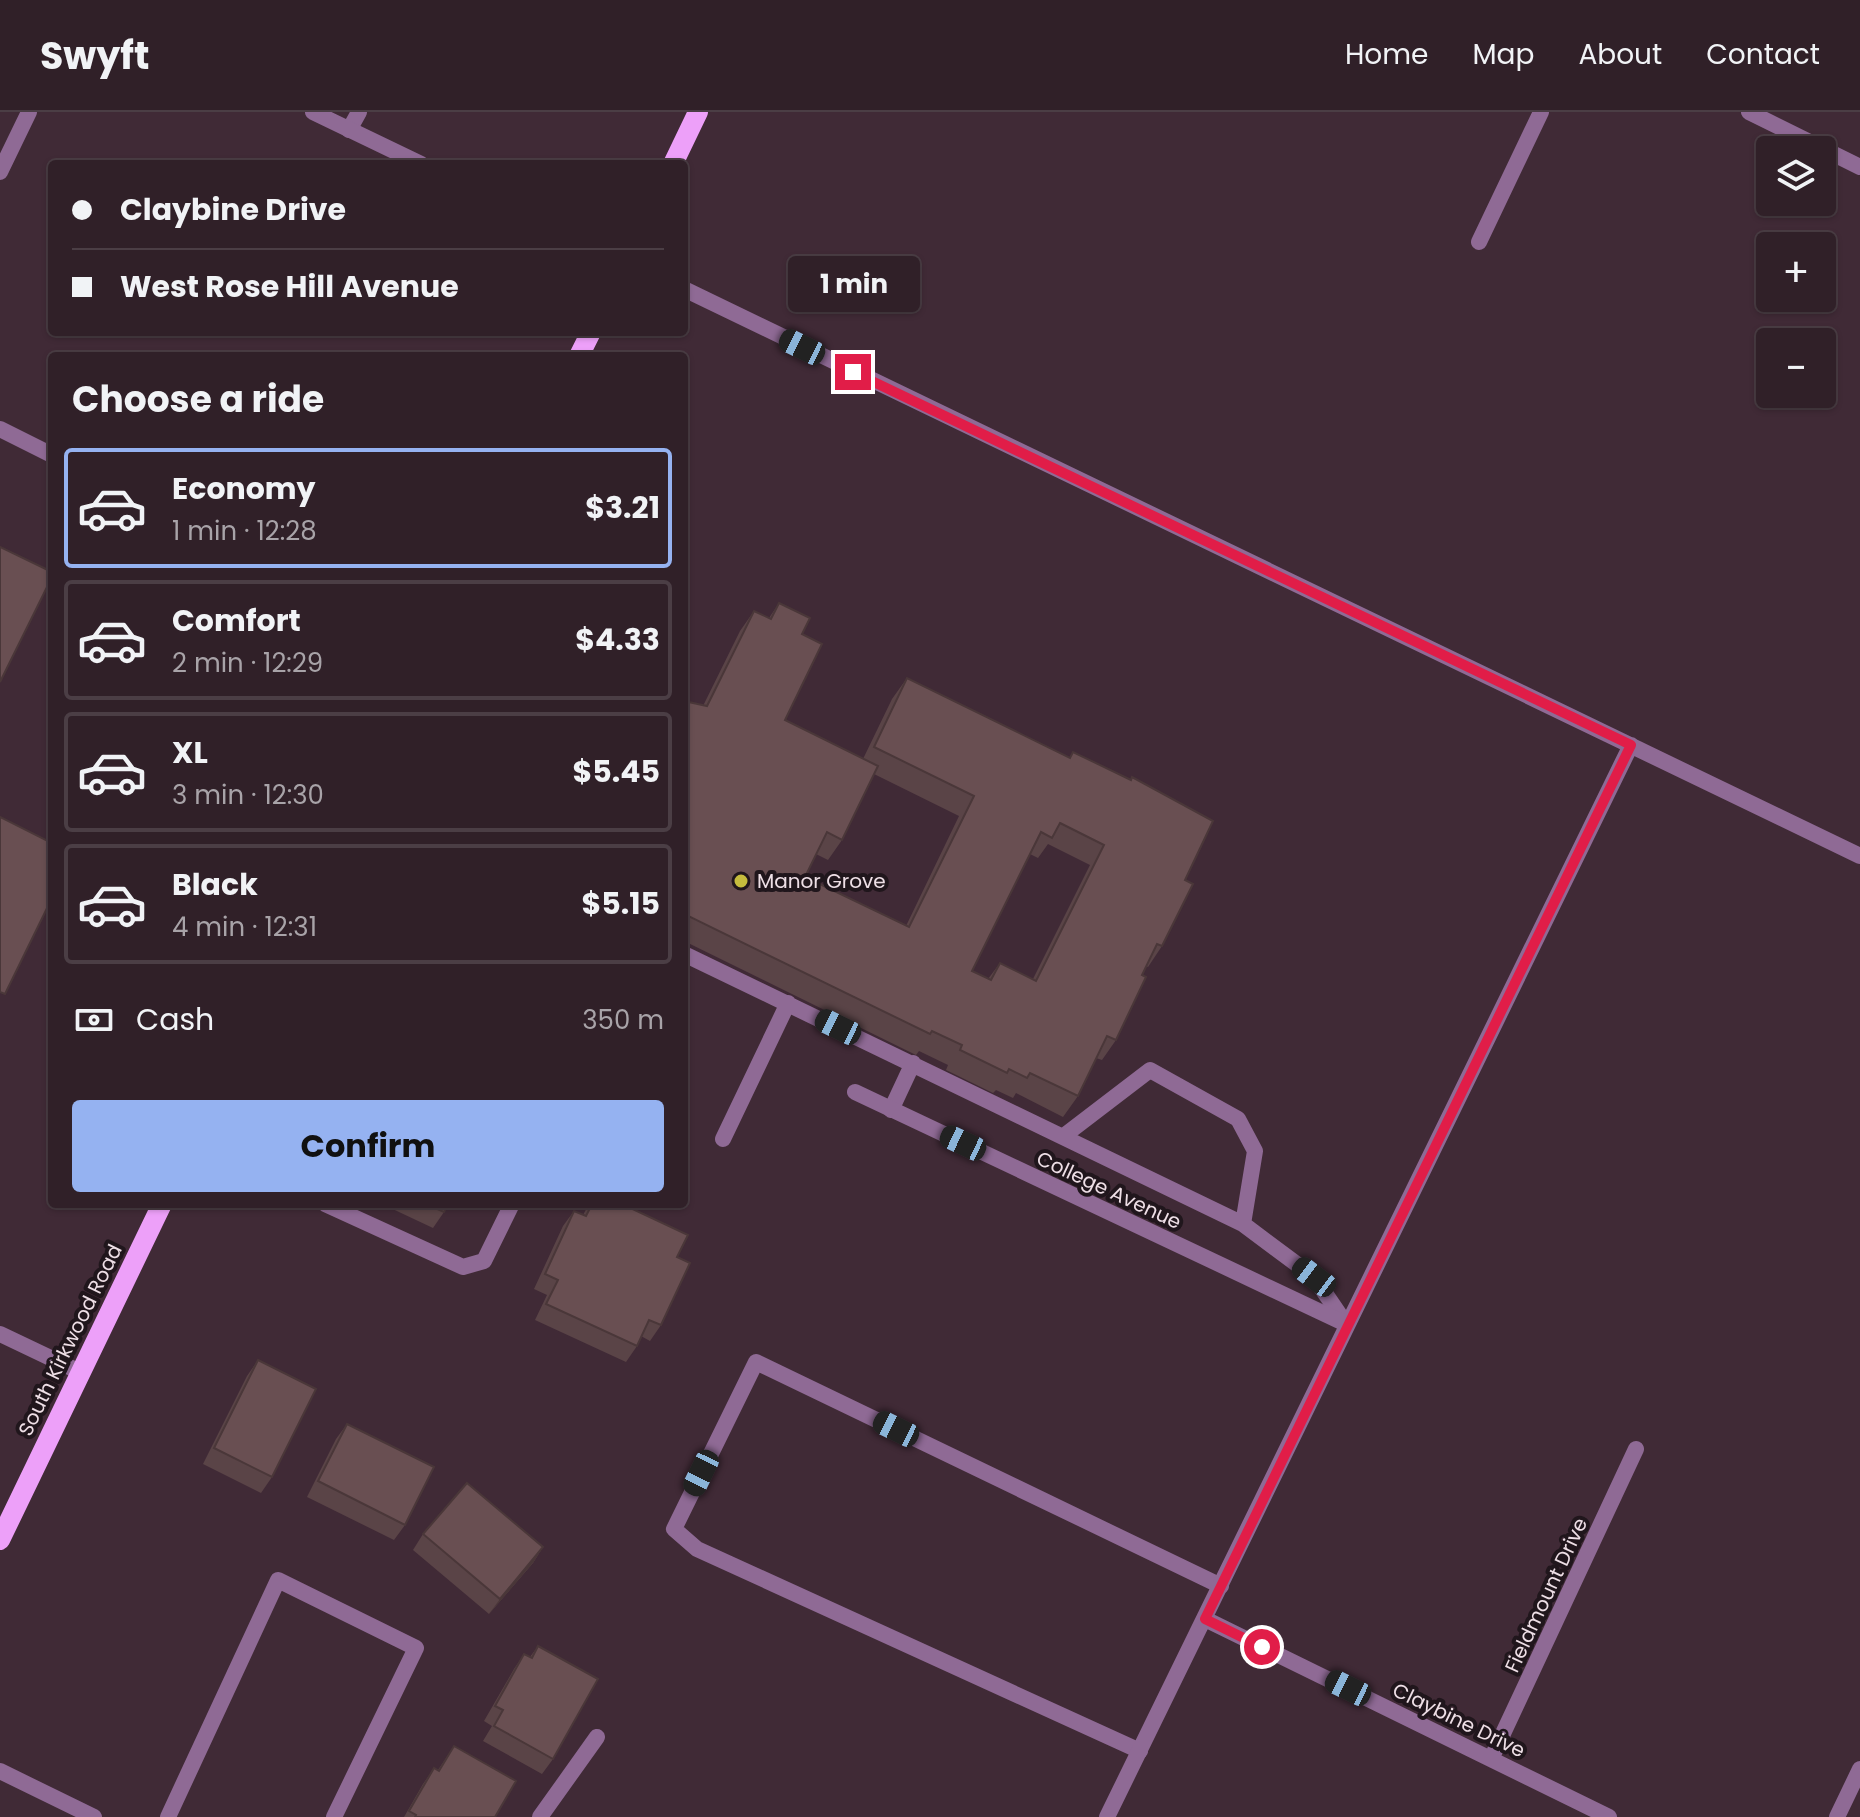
<!DOCTYPE html>
<meta charset="utf-8">
<style>
:root{--surface:#302028;--page:#382830;--text:#f1f3f6;--muted:#a8a3a8;--line:#4b3e45;--accent:#95b2f1}
body{margin:0;font-family:Poppins,sans-serif;background:var(--page);color:var(--text);height:100vh;display:flex;flex-direction:column;font-size:30px;white-space:nowrap}
*{box-sizing:border-box;margin:0}
p{font-size:26px;color:var(--muted)}
.icon{flex:none;width:44px;height:44px;fill:none;stroke:currentColor;stroke-width:2;stroke-linecap:round;stroke-linejoin:round}
.map{position:relative;flex:1;overflow:hidden}
.details{position:absolute;left:48px;top:240px;width:640px;height:856px;display:flex;flex-direction:column;background:var(--surface);border-radius:8px;box-shadow:0 2px 6px #0004,0 0 0 2px var(--line)}
.details>*{flex:none}
.top-card{position:absolute;left:48px;top:48px;width:640px;height:176px;border-radius:8px;box-shadow:0 2px 6px #0004,0 0 0 2px var(--line);display:grid;align-content:center;height:176px;padding:0 24px;background:var(--surface)}
.fabs{position:absolute;left:1756px;top:24px;display:grid;gap:16px}
.fabs a{display:grid;place-items:center;width:80px;height:80px;border-radius:8px;background:var(--surface);box-shadow:0 2px 6px #0004,0 0 0 2px var(--line);font-size:40px}
.end{position:absolute;width:36px;height:36px;margin:-18px;border:10px solid #e11d48;background:#fff;box-shadow:0 0 0 4px #fff}
.from{border-radius:50%}
.bubble{position:absolute;height:56px;border-radius:8px;background:var(--surface);box-shadow:0 2px 6px #0004,0 0 0 2px var(--line);font-size:26px;font-weight:700;line-height:56px;text-align:center}
.car{position:absolute;width:24px;height:48px;margin:-24px -12px;border-radius:10px;box-shadow:0 0 6px 2px #0007;background:linear-gradient(#222 24%,#8ab4d8 0 40%,#222 0 76%,#8ab4d8 0 86%,#222 0)}
.top-card b{display:flex;align-items:center;gap:28px;height:76px;font-size:30px}
.top-card b+b{border-top:2px solid var(--line)}
.top-card i{width:20px;height:20px;background:var(--text)}
ul{padding:0;list-style:none}
li{display:flex;align-items:center;gap:24px;height:120px;margin:0 16px 12px;padding:0 8px;border:4px solid var(--line);border-radius:8px}
li div{flex:1}
li b{display:block;font-size:30px}
li em{font-style:normal;font-weight:700}
li.current{border-color:var(--accent)}
li>.icon{width:72px;height:72px;stroke-width:1.5}
h2{padding:0 24px;font-size:36px;line-height:96px}
.pay{display:flex;align-items:center;gap:20px;height:88px;padding:0 24px;font-size:30px}
.pay p{margin-inline-start:auto}
.primary-button{display:flex;gap:16px;margin-top:auto;padding:16px 24px}
.primary-button a{flex:1;height:92px;border-radius:8px;background:var(--accent);color:#111;font-size:32px;font-weight:700;line-height:92px;text-align:center}
header{display:flex;align-items:center;gap:48px;box-sizing:border-box;height:112px;padding:0 40px;background:var(--surface);border-bottom:2px solid var(--line)}
header strong{font-size:38px}
nav{display:flex;gap:44px;margin-inline-start:auto;font-size:28px}
.map>svg:first-child{display:block}
.lines{fill:none;stroke-linecap:round;stroke-linejoin:round}
.service{stroke:#8f6a95;stroke-width:16}
.minor{stroke:#8f6a95;stroke-width:16}
.primary{stroke:#eda0f9;stroke-width:20}
.wall{fill:#5a4447;fill-rule:evenodd}
.shaded-wall{fill:#4a3739}
.building{fill:#694f52;stroke:#4a3739;stroke-width:2;fill-rule:evenodd}
.route{stroke:#e11d48;stroke-width:10}
.poi-dot{fill:#c5bc3d;stroke:#20161c;stroke-width:3}
.labels{text-anchor:middle;dominant-baseline:central;stroke-width:8;stroke-linejoin:round;paint-order:stroke}
.poi-label{font-size:20px;fill:#eedfe6;stroke:#20161c;text-anchor:start}
.street-label{font-size:20px;fill:#eedfe6;stroke:#20161c}
</style>
<header>
<strong>Swyft</strong>
<nav><a>Home</a><a>Map</a><a>About</a><a>Contact</a></nav>
</header>
<div class="map">
<svg width="1860" height="1705" viewBox="0 0 1860 1705">
<rect width="100%" height="100%" fill="#402a36"/>
<g class="lines">
<path class="service" d="M349 18 359 0
M0 317 52 343
M684 842 1243 1112 1314 1165 1346 1212
M891 998 913 951
M1065 1023 1150 958 1238 1007 1255 1039 1243 1112
M723 1027 788 891
M325 1092 463 1155 484 1149 512 1092
M0 1222 82 1261
M1140 1639 697 1437 674 1417 756 1250 1221 1474
M168 1705 278 1468 416 1536 334 1705
M540 1705 597 1625"/>
<path class="minor" d="M313 0 421 52
M1749 0 1860 55
M0 60 29 0
M1479 130 1541 0
M684 177 1860 744
M855 980 1346 1212
M1205 1507 1609 1705
M1492 1645 1636 1337
M0 1659 94 1705
M1107 1705 1631 633
M1837 1705 1860 1657"/>
<path class="primary" d="M673 52 698 0
M579 244 591 220
M0 1428 162 1092"/>
</g>
<path class="wall" d="M779 491 802 522 785 608 863 647 892 587 907 566 1069 646 1073 640 1185 768 1162 834 1148 855 1146 854 1116 928 1102 948 1096 946 1078 984 1063 1005 1016 981 1013 986 996 978 993 981 946 958 948 953 919 939 916 943 684 829V589L703 594 740 519 754 499 769 506ZM874 662 959 704 906 814 805 765 816 742 828 748 842 728ZM1048 732 1090 753 1033 867 1000 851 988 867 972 859 1030 742 1038 746Z
M382 1092H448L444 1100 433 1116Z
M589 1092H622L677 1145 661 1213 650 1229 641 1224 637 1234 626 1250 535 1208 547 1183 534 1177 563 1114 574 1099 583 1103Z
M258 1248 272 1365 261 1381 203 1352 247 1264Z
M347 1312 405 1413 394 1428 307 1385 336 1327Z
M423 1422 543 1435 533 1451 489 1502 413 1438Z
M538 1534 553 1647 542 1662 483 1629 492 1614 484 1609 514 1557 524 1542 530 1545Z
M454 1634 495 1705H404L423 1672 434 1656 438 1658Z"/>
<path class="shaded-wall" d="M543 1435 533 1451 489 1502 500 1487Z"/>
<path class="building" d="M0 435 52 460V465L0 570Z
M779 491 810 506 802 522 822 532 785 608 878 654 842 728 827 720 805 765 909 815 974 684 874 635 907 566 1070 646 1073 640 1131 668 1132 665 1213 709 1185 768 1193 772 1162 834 1157 832 1142 863 1146 865 1116 928 1107 924 1078 984 1030 961 1027 966 1009 957 1007 961 960 938 962 933 932 919 930 922 684 802V589L707 594 754 499 771 507ZM1060 711 1104 733 1036 869 1000 851 991 868 972 859 1041 720 1052 726Z
M0 705 52 731V786L5 882 0 880Z
M426 1092H448L444 1100Z
M592 1092H622L688 1123 677 1145 690 1151 661 1213 649 1208 637 1234 546 1192 558 1168 545 1162 574 1099 586 1104Z
M258 1248 316 1277 272 1365 214 1336Z
M347 1312 434 1355 405 1413 318 1369Z
M467 1371 543 1435 500 1487 423 1422Z
M538 1534 598 1567 553 1647 494 1614 503 1598 495 1594 524 1542 532 1546Z
M454 1634 516 1669 495 1705H415L416 1703 409 1699 434 1656 439 1659Z"/>
<g class="lines">
<path class="route" d="M853 260 1631 633 1205 1507 1262 1535"/>
</g>
<circle class="poi-dot" cx="741" cy="769" r="8"/>
<g class="labels">
<g class="poi-label">
<text x="757" y="769">Manor Grove</text>
</g>
<g class="street-label">
<text transform="translate(1109 1078) rotate(25)">College Avenue</text>
<text transform="translate(70 1228) rotate(-64)">South Kirkwood Road</text>
<text transform="translate(1546 1483) rotate(-65)">Fieldmount Drive</text>
<text transform="translate(1459 1608) rotate(26)">Claybine Drive</text>
</g>
</g>
</svg>
<div class="fabs">
<a><svg class="icon" aria-label="layers" viewBox="0 0 24 24"><path d="M12 4l9 5-9 5-9-5zM3 14l9 5 9-5"/></svg></a>
<a>+</a>
<a>−</a>
</div>
<i class="end from" style="left:1262px;top:1535px"></i>
<i class="end" style="left:853px;top:260px"></i>
<div class="bubble" style="left:788px;top:144px;width:132px">1 min</div>
<i class="car" style="left:802px;top:235px;rotate:296deg"></i>
<i class="car" style="left:838px;top:915px;rotate:296deg"></i>
<i class="car" style="left:963px;top:1031px;rotate:295deg"></i>
<i class="car" style="left:1314px;top:1165px;rotate:307deg"></i>
<i class="car" style="left:896px;top:1317px;rotate:296deg"></i>
<i class="car" style="left:701px;top:1361px;rotate:206deg"></i>
<i class="car" style="left:1348px;top:1576px;rotate:296deg"></i>
<div class="top-card">
<b><i class="from"></i>Claybine Drive</b>
<b><i></i>West Rose Hill Avenue</b>
</div>
<section class="details">
<h2>Choose a ride</h2>
<ul>
<li class="current"><svg class="icon" aria-label="car" viewBox="0 0 24 24"><path d="M5 17H2v-5l4-1 3-4h7l3 4 3 1v5h-3M9 17h6M6 11h13"/><circle cx="7" cy="17" r="2"/><circle cx="17" cy="17" r="2"/></svg><div><b>Economy</b><p>1 min · 12:28</p></div><em>$3.21</em></li>
<li><svg class="icon" aria-label="car" viewBox="0 0 24 24"><path d="M5 17H2v-5l4-1 3-4h7l3 4 3 1v5h-3M9 17h6M6 11h13"/><circle cx="7" cy="17" r="2"/><circle cx="17" cy="17" r="2"/></svg><div><b>Comfort</b><p>2 min · 12:29</p></div><em>$4.33</em></li>
<li><svg class="icon" aria-label="car" viewBox="0 0 24 24"><path d="M5 17H2v-5l4-1 3-4h7l3 4 3 1v5h-3M9 17h6M6 11h13"/><circle cx="7" cy="17" r="2"/><circle cx="17" cy="17" r="2"/></svg><div><b>XL</b><p>3 min · 12:30</p></div><em>$5.45</em></li>
<li><svg class="icon" aria-label="car" viewBox="0 0 24 24"><path d="M5 17H2v-5l4-1 3-4h7l3 4 3 1v5h-3M9 17h6M6 11h13"/><circle cx="7" cy="17" r="2"/><circle cx="17" cy="17" r="2"/></svg><div><b>Black</b><p>4 min · 12:31</p></div><em>$5.15</em></li>
</ul>
<div class="pay"><svg class="icon" aria-label="cash" viewBox="0 0 24 24"><path d="M3 7h18v10H3z"/><circle cx="12" cy="12" r="2"/></svg>Cash<p>350 m</p></div>
<div class="primary-button"><a>Confirm</a></div>
</section>
</div>
